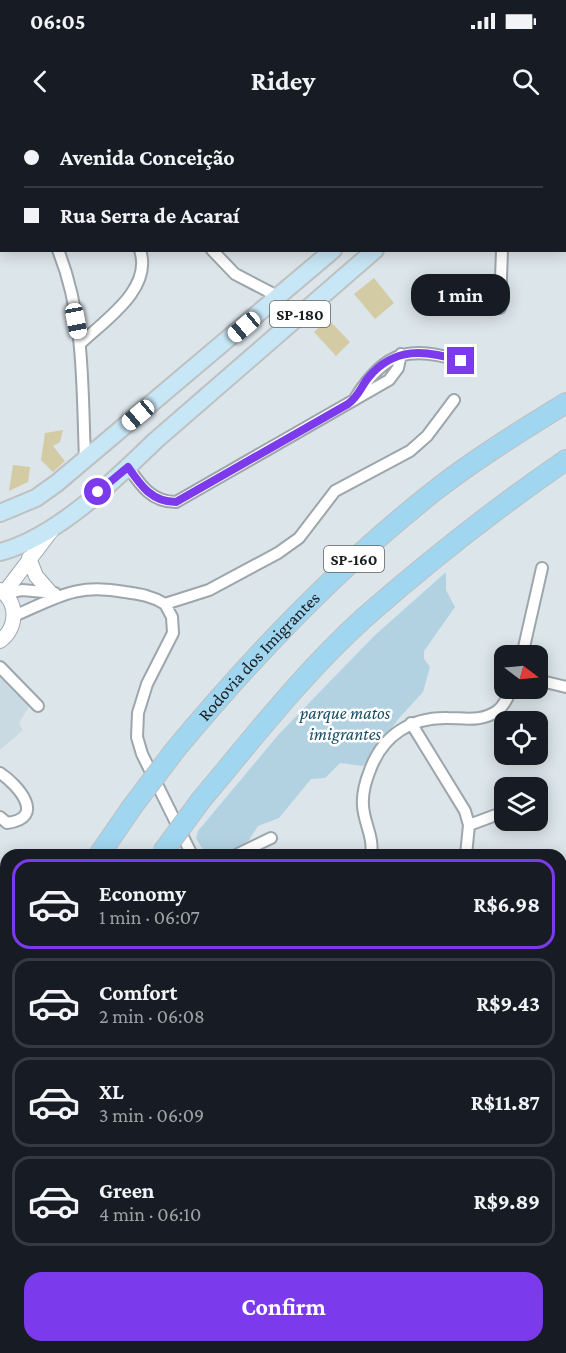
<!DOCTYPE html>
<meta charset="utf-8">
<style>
:root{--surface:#171b24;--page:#20242c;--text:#f1f3f6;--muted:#9ea1a6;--line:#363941;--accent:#7c3aed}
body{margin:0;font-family:"Crimson Pro",serif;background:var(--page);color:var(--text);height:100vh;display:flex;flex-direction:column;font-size:22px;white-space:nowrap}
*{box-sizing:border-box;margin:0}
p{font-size:20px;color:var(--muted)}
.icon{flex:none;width:33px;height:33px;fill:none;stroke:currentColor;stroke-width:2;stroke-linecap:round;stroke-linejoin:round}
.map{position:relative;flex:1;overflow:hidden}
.drawer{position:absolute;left:0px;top:729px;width:567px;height:504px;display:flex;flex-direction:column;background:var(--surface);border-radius:18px 18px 0 0;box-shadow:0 3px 15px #0003}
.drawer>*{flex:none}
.hud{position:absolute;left:0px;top:0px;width:567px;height:132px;box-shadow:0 3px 15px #0003;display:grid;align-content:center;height:132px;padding:0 24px;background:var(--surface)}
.needle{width:39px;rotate:106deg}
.fabs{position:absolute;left:494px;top:525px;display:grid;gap:12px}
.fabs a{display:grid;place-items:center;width:54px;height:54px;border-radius:12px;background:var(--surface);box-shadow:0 3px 15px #0003;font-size:30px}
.end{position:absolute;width:27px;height:27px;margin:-14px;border:8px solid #7c3aed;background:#fff;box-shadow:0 0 0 3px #fff}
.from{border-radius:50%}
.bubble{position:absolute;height:42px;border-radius:18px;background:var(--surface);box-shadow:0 3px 15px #0003;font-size:20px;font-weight:700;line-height:42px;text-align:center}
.car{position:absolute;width:18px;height:36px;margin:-18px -9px;border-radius:8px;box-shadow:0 0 4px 2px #0007;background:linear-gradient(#fff 24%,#345 0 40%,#fff 0 76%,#345 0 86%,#fff 0)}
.hud b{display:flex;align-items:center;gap:21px;height:57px;font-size:22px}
.hud b+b{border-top:2px solid var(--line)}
.hud i{width:15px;height:15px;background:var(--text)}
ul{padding:10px 0 0;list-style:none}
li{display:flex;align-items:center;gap:18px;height:90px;margin:0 12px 9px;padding:0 12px;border:3px solid var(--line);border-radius:18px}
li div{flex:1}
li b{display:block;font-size:22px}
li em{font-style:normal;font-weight:700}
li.current{border-color:var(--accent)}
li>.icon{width:54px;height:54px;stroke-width:1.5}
.cta{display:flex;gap:12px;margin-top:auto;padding:12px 24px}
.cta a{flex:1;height:69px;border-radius:18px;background:var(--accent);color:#fff;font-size:24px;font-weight:700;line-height:69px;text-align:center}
.status{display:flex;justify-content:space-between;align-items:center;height:42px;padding:0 30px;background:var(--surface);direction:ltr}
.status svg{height:16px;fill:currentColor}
header{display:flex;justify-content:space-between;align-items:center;height:78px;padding:0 24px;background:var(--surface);font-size:27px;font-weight:700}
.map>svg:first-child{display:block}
.built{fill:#c9dae3}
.green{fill:#b2d2e2}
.building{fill:#d3cba3}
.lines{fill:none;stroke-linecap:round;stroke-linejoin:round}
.minor-casing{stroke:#9da6aa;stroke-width:14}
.tertiary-casing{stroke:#9da6aa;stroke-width:16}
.primary-casing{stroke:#bfc0c0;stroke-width:20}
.motorway-casing{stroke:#bfc0c0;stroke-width:22}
.minor{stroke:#fff;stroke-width:10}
.tertiary{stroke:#fff;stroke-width:14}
.primary{stroke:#c7e6f6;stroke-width:16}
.motorway{stroke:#a1d6f0;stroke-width:20}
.motorway-bridge-casing{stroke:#bfc0c0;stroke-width:22;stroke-linecap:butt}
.motorway-bridge{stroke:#a1d6f0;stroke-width:20}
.route{stroke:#7c3aed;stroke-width:8}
.labels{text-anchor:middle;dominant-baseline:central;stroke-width:5;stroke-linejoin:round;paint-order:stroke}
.shield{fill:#fff;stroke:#5f6162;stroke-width:1.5}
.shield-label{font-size:16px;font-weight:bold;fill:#1a1d1f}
.street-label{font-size:18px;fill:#1a1d1f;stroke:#fff}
.park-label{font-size:18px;font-style:italic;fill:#174d64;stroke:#fff}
</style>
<div class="status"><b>06:05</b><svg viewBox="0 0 49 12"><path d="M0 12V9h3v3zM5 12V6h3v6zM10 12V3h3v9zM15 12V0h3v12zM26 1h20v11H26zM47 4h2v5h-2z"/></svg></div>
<header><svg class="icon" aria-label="back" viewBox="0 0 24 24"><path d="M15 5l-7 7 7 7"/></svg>Ridey<svg class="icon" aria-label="search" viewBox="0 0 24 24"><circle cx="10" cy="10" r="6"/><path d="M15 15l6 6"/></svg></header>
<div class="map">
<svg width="566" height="1233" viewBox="0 0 566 1233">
<rect width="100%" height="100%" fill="#dce5ea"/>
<path class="built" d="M0 550 34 578 19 603 23 610 0 630Z"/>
<path class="green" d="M446 452V470L455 487 424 531V539L430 547 423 572 400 597 363 646 340 643 325 658 311 659 279 698 258 706 249 720 238 728 225 735H206L196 718 198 711 279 614 374 516Z"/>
<path class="building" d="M374 158 394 183 375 199 354 174Z
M328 199 350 222 336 236 314 212Z
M63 310 60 322 53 326 65 341 53 352 41 340 45 313Z
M13 345 30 347 28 362 9 371Z"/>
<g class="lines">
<defs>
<path id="minor" d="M346 0 347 2
M51 2V0
M300 2 302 0
M0 20 2 23
M58 130C85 197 82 268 85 339
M212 130 235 154 279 177
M500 188 502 130
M81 223C105 200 153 169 140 130
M356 277C385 231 410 225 461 241
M128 347C141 366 152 382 176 382L389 260 398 248 401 234
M5 474 22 470 55 473
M165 484 172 497 173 513 147 564 138 593 137 617 142 634 192 735
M14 496C58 477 76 463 125 472 140 474 152 476 165 484L209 470 278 433 299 418 335 371 410 331 427 316 454 280
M522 536 542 448
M0 547 38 586
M537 560 566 567
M411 603 465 691 469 705 466 735
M0 653C18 665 47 698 7 703L0 697
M537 680 541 679
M469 705 504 692
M236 735 271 718
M371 735C374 717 364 703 363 686 362 674 366 660 370 650 383 615 411 597 448 598 464 598 482 602 497 591 504 586 508 577 512 568
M561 765 566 763
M561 1029 566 1033
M6 1109V1116
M157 1227 161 1233
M22 1233 24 1227
M134 1233 136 1227
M347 1233 348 1227"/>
<path id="tertiary" d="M29 438 36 456 50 472
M0 470C19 483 17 508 0 521
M4 473 52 410"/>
<path id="primary" d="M0 393 36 378 57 363 333 130
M0 432C55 418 115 360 155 321L375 130"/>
<g id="motorway">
<path id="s1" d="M175 630C253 536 337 448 433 372 475 339 521 311 566 283"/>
<path d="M201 680C253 618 304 552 365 497 429 441 496 388 566 340"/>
<path d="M99 735 132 687"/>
<path d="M0 900 6 889"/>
<path d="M0 1012 6 1000"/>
</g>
</defs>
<use href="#minor" class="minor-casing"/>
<use href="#tertiary" class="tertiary-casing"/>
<use href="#primary" class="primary-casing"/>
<use href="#motorway" class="motorway-casing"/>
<use href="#minor" class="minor"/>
<use href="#tertiary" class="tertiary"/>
<use href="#primary" class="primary"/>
<use href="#motorway" class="motorway"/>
<defs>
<path id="motorway-bridge" d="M132 687 175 630
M162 733 201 680"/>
</defs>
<use href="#motorway-bridge" class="motorway-bridge-casing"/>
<use href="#motorway-bridge" class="motorway-bridge"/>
</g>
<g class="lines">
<path class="route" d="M98 372 128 347C141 366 152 382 176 382L348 284C358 277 361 267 368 258 394 226 426 230 461 241"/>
</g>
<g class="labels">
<g class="shield">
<rect x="270" y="181" width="60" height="26" rx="4.5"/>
<rect x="324" y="426" width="60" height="26" rx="4.5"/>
</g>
<g class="shield-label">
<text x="300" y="194">SP-180</text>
<text x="354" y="439">SP-160</text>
</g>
<g class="street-label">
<text stroke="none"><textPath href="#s1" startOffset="126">Rodovia dos Imigrantes</textPath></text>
</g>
<g class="park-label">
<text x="345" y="593">parque matos<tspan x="345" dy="21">imigrantes</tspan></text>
</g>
</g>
</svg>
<div class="fabs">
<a><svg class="needle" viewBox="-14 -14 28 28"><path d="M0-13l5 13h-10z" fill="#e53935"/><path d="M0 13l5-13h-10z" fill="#9ea1a6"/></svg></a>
<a><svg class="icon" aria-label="locate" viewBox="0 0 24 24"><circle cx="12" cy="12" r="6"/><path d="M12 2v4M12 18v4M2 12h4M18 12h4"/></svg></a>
<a><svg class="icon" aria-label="layers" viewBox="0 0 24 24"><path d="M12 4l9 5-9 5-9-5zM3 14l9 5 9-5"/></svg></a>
</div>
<i class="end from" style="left:98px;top:372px"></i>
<i class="end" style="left:461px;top:241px"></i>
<div class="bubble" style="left:411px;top:154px;width:99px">1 min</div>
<i class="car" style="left:76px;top:201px;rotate:169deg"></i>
<i class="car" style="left:244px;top:207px;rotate:230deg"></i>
<i class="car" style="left:138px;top:295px;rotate:230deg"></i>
<div class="hud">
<b><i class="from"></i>Avenida Conceição</b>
<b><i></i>Rua Serra de Acaraí</b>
</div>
<section class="drawer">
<ul>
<li class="current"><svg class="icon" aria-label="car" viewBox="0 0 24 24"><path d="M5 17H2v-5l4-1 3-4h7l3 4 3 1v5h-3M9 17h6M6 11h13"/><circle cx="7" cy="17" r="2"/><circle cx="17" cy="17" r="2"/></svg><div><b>Economy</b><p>1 min · 06:07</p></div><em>R$6.98</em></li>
<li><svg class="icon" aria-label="car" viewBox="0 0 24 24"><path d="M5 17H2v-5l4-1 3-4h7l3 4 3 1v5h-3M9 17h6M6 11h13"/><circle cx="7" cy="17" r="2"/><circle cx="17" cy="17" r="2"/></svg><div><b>Comfort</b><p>2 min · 06:08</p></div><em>R$9.43</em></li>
<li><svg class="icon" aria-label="car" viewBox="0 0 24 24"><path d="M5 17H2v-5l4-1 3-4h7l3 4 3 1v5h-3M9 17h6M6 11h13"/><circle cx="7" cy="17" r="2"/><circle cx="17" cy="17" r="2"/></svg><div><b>XL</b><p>3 min · 06:09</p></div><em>R$11.87</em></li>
<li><svg class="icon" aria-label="car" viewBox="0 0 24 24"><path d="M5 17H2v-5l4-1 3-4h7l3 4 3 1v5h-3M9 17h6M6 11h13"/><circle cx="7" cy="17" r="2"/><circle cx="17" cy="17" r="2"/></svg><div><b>Green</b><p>4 min · 06:10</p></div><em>R$9.89</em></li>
</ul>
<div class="cta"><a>Confirm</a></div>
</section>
</div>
